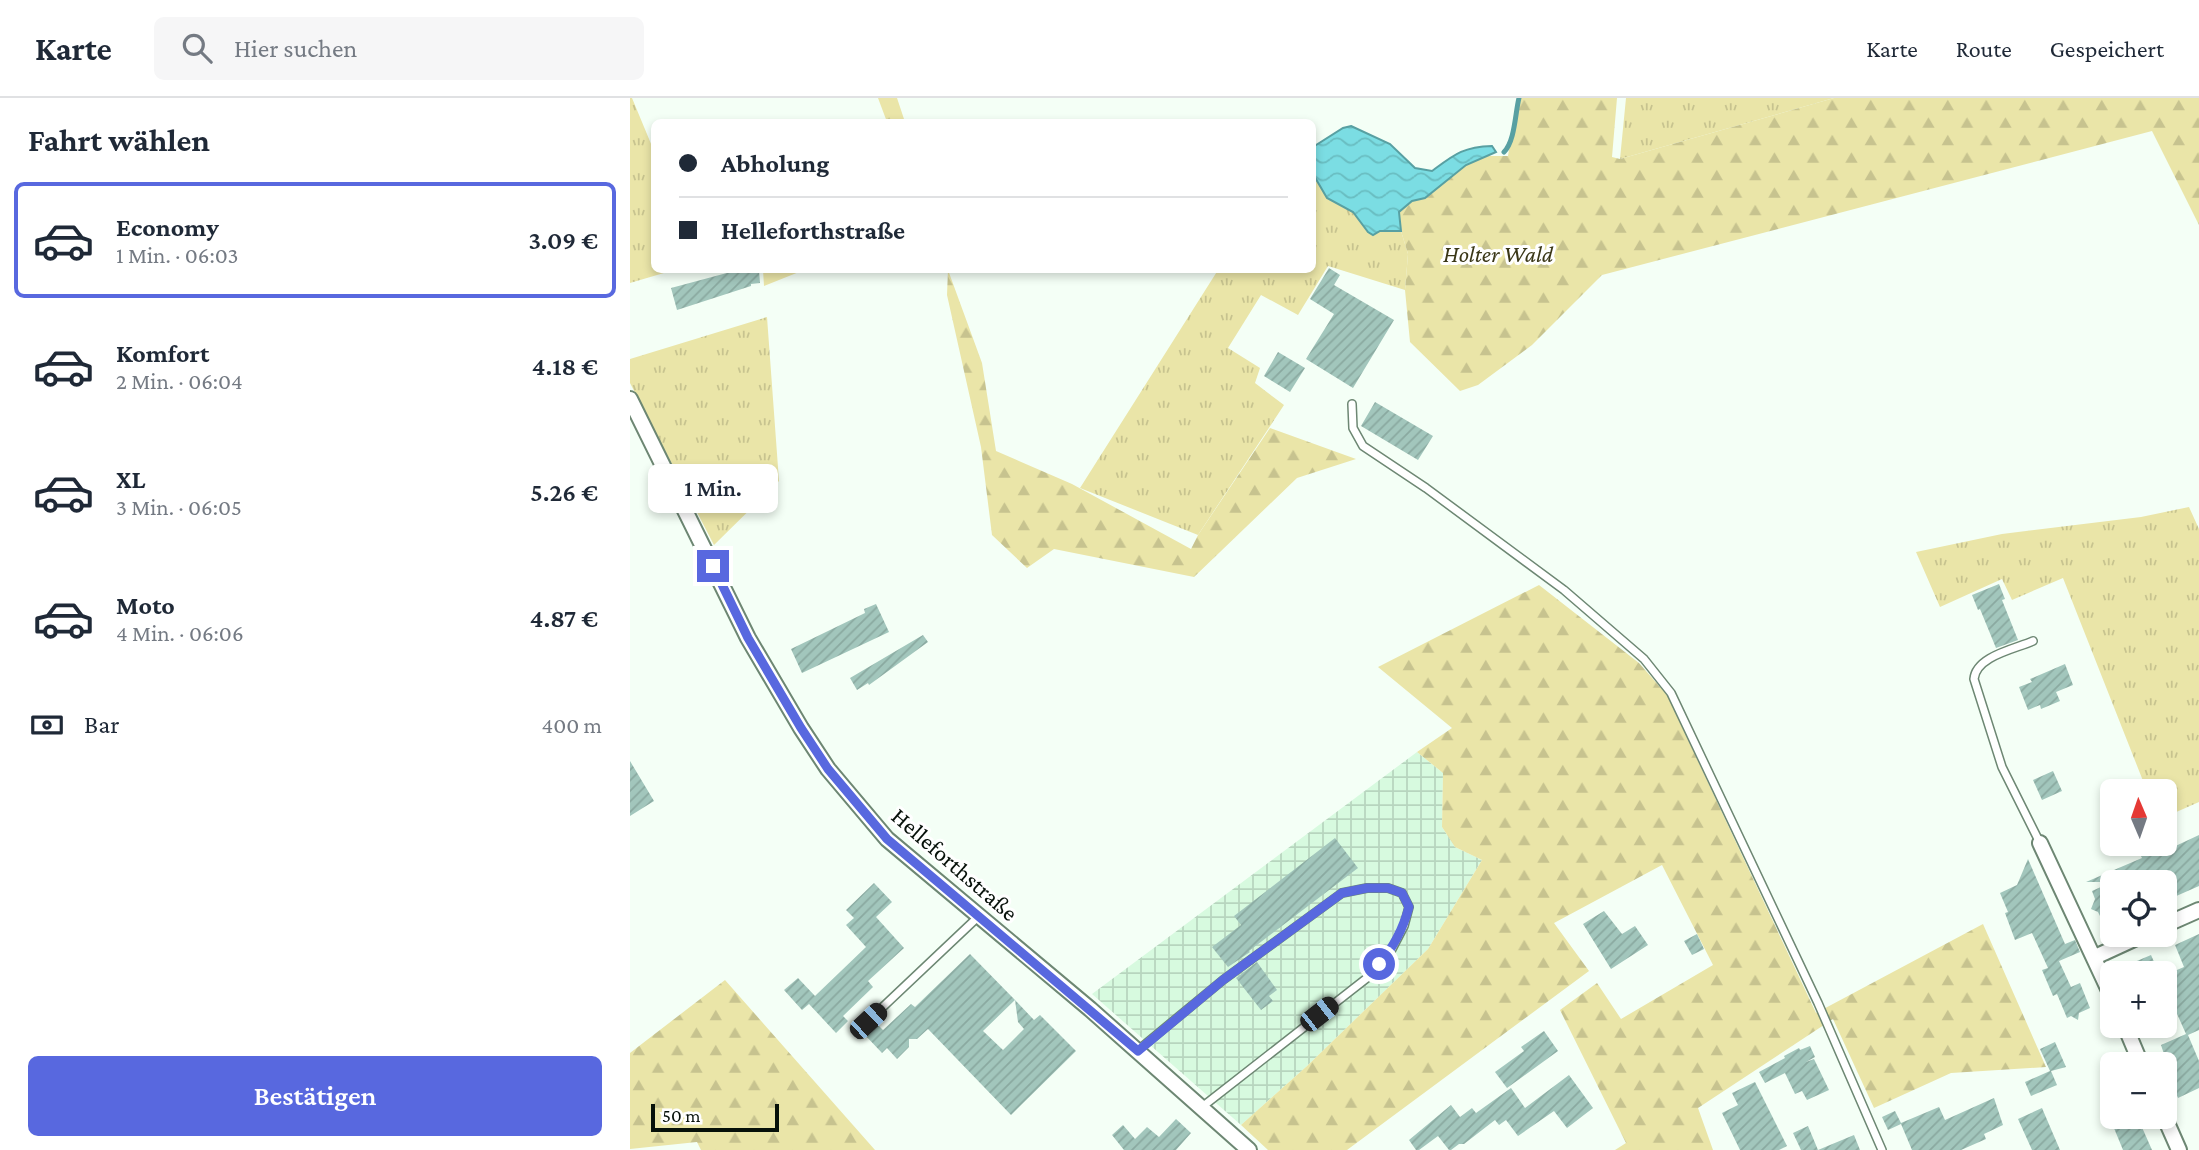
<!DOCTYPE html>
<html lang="de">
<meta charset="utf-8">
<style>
:root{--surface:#fff;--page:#f6f6f7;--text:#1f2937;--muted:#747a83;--line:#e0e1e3;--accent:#5868df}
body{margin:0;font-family:"Crimson Pro",serif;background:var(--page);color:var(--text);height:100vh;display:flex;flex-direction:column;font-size:26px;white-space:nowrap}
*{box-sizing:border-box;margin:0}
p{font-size:23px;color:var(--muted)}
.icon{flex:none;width:38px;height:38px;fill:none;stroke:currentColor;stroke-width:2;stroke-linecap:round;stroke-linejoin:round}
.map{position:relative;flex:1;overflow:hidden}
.panel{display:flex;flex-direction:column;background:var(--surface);width:630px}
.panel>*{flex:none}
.top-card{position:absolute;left:21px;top:21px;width:665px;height:154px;border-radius:10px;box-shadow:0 4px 10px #0003;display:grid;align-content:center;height:154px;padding:0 28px;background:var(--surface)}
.needle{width:46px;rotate:358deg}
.tools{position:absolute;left:1470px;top:681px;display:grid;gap:14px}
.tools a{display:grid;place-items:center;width:77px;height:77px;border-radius:10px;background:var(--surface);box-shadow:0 4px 10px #0003;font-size:35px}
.scale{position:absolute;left:21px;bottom:18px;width:128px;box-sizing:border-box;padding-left:7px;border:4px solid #07110a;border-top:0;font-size:19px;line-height:24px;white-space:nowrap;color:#07110a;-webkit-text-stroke:5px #fff;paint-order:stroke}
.end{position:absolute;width:32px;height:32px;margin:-16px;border:9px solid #5868df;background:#fff;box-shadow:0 0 0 4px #fff}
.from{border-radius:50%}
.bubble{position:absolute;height:49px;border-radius:10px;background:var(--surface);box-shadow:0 4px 10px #0003;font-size:23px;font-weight:600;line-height:49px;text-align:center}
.car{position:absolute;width:21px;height:42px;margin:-21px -10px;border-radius:9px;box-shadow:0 0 5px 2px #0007;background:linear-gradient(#222 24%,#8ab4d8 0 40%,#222 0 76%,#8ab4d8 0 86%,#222 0)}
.top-card b{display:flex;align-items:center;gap:24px;height:66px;font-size:26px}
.top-card b+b{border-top:2px solid var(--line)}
.top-card i{width:18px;height:18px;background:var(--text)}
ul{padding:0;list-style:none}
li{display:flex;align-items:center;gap:21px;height:116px;margin:0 14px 10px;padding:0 14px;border:4px solid transparent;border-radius:10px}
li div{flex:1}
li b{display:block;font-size:26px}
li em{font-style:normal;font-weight:600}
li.on{border-color:var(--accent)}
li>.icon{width:63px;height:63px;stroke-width:1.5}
h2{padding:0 28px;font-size:32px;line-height:84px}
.pay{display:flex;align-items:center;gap:18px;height:77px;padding:0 28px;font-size:26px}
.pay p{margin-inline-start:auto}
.primary-button{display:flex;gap:14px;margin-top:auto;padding:14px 28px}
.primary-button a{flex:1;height:80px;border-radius:10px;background:var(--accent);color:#fff;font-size:28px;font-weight:600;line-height:80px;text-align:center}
header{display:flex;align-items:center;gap:42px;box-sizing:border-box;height:98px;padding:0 35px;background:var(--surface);border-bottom:2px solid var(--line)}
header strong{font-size:33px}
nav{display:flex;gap:38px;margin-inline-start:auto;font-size:24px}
.search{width:490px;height:63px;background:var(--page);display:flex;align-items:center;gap:18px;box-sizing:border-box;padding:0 24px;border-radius:10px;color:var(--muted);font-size:26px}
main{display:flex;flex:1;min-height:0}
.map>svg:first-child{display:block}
.industrial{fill:url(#industrial-grid)}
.grass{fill:url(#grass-tufts)}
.forest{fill:url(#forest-firs)}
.water{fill:url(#water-waves);stroke:#58a0a2;stroke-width:2}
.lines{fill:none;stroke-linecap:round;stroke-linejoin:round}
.stream{stroke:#58a0a2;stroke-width:5}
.building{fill:url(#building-hatch)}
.service-casing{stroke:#6d8773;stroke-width:10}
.minor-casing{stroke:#6d8773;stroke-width:18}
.service{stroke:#fff;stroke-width:7}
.minor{stroke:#fff;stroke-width:14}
.route{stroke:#5868df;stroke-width:9}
.labels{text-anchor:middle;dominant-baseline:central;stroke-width:6;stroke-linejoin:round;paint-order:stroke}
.park-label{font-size:24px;font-style:italic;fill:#3a3717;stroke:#fff}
.street-label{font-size:24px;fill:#07110a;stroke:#fff}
</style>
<header>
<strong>Karte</strong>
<div class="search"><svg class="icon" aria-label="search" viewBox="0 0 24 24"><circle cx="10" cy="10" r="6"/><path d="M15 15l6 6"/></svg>Hier suchen</div>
<nav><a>Karte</a><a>Route</a><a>Gespeichert</a></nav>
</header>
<main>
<section class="panel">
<h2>Fahrt wählen</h2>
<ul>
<li class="on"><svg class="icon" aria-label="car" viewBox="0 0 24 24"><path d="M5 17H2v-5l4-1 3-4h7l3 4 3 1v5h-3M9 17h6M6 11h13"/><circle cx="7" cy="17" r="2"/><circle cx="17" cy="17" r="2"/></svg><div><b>Economy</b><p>1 Min. · 06:03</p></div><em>3.09 €</em></li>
<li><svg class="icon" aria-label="car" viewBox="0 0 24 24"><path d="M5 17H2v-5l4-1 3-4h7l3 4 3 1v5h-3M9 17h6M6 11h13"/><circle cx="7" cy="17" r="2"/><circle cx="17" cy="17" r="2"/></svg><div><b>Komfort</b><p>2 Min. · 06:04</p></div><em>4.18 €</em></li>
<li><svg class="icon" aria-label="car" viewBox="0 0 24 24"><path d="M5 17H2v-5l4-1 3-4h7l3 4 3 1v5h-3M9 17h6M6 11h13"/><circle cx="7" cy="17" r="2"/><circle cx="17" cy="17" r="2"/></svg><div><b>XL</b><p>3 Min. · 06:05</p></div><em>5.26 €</em></li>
<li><svg class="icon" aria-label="car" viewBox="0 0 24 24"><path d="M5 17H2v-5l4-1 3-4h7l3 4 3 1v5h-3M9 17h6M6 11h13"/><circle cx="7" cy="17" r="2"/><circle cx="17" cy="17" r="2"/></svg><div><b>Moto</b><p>4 Min. · 06:06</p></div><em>4.87 €</em></li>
</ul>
<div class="pay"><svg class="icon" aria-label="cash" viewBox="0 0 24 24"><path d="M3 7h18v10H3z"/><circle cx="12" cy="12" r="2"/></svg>Bar<p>400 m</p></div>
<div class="primary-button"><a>Bestätigen</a></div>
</section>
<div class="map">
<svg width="1569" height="1052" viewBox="0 0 1569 1052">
<defs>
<pattern id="industrial-grid" width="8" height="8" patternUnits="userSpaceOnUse" patternTransform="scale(1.75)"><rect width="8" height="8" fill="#d7fadf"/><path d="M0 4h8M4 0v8" fill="none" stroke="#b7d5be"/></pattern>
<pattern id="grass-tufts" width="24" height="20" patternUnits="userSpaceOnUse" patternTransform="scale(1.75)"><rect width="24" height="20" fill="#eae5a8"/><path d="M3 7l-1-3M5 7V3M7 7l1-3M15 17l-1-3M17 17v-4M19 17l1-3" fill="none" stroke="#c7c38f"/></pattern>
<pattern id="forest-firs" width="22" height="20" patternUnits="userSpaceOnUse" patternTransform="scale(1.75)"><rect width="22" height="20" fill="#eae5a8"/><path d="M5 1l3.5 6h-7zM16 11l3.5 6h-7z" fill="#c7c38f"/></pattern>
<pattern id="water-waves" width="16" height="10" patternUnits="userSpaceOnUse" patternTransform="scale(1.75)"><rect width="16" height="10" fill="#7bdde3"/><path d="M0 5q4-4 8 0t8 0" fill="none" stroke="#69bdc1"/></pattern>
<pattern id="building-hatch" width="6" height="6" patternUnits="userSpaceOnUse" patternTransform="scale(1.75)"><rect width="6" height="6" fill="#a2c6bc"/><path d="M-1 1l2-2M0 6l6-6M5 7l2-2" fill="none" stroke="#8aa9a0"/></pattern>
</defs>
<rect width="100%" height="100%" fill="#f4fff6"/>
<path class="industrial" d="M787 654 813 675 812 729 825 749 852 762 798 851 677 968 611 1027 462 896Z"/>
<path class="grass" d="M0 0H2L24 53V172H44L0 185Z
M996 0H1204L990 61Z
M683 76 697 100 723 114 738 134 771 133 778 156 775 192 698 168 668 217 631 197 598 250 630 270 625 285 654 307 568 437 450 390 588 172H682Z
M137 219 149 383 84 447 0 285V261Z
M1559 409 1569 431V704L1535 719V693H1517L1433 480 1382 502 1372 481 1310 509 1286 454 1372 436 1511 419Z"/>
<path class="forest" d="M248 0H267L275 24H257Z
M887 0H987L982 59 990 61 1204 0H1569V127L1522 33 972 177 902 247 848 287 830 293 780 244 775 192 778 156 771 133 769 114 782 103 795 100 836 67 855 58H878Z
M133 172H174L134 188Z
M318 172 352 265 366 353 442 386 561 451 568 437 640 330 726 361 667 380 564 479 424 451 397 470 362 437 351 349 317 197Z
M909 487 1009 565 1037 597 1186 915 1353 826 1416 969 1321 975 1244 1010 1203 921 1068 1010 1083 1052H985L996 1045 930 912 967 885 991 921 1083 867 1032 767 924 825 959 873 717 1052H638L611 1027 677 968 798 851 852 762 825 749 812 729 813 675 787 654 822 630 748 569Z
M95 882 245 1052H71L67 1044 0 1051V955Z"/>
<path class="water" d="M721 28 760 46 785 70 802 73C825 56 833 49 862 48L866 54 836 67 795 100 782 103 769 114 771 133H750L743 137 738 134 723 114 697 100 683 76V49L713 30Z"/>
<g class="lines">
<path class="stream" d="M874 54C885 43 885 16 889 0"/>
</g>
<path class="building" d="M699 170 710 177 704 187 764 222 723 290 676 261 704 216 680 201Z
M108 172H129L130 185 121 186V188L47 212 41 190Z
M648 254 675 270 660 294 634 278Z
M745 304 803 338 788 362 731 328Z
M1369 486 1375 501 1372 502 1388 542 1366 550 1350 511 1348 512 1342 497Z
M246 506 259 534 172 575 161 551 235 515 234 511Z
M293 537 298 544 239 587 238 585 227 592 220 580Z
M1435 566 1443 587 1426 594 1430 603 1411 611 1410 607 1398 612 1389 589 1402 584 1400 581Z
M0 663 24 703 0 718Z
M1423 673 1432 693 1412 702 1403 682Z
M1569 737V788L1535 803V784H1456L1512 760 1505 746H1534L1537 752Z
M705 740 728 770 619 853 620 854 598 869 582 849 611 827 604 818Z
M1398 761 1435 846 1445 842 1450 854 1429 863 1441 889 1450 885 1460 910 1449 915 1448 922 1441 918 1437 920 1427 896 1423 898 1412 872 1418 870 1402 835 1385 842 1375 815 1378 814 1370 795 1387 787Z
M1482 784V817L1472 822 1468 814 1461 811 1465 801 1462 793Z
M244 785 262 804 246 819 274 850 238 883 243 889 213 918 218 923 206 935 179 906 172 912 154 892 168 880 185 898 236 849 216 827 224 820 216 812Z
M974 813 992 836 1005 828 1018 847 981 871 953 826Z
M1067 836 1074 851 1062 857 1054 843Z
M1569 836V932L1558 937 1569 963V990L1548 1000 1530 958 1534 956 1531 947 1556 936 1535 889V877L1554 869 1545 847Z
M340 856 385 902 353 933 373 952 394 931 388 924 385 902 404 922 410 917 446 953 381 1017 298 931 287 941H279V949L267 961 257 950 252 955 234 936 246 925 253 932 281 906 285 909Z
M1521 857 1529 875 1481 874Z
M627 864 647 892 639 898 643 903 631 912 606 880Z
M914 933 928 953 877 990 865 974 894 953 891 949Z
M1425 944 1436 969 1421 973 1427 987 1401 998 1395 984 1420 973 1410 951Z
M1180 948 1185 959 1176 964 1184 961 1199 992 1177 1002 1172 993 1165 996 1155 975 1135 985 1129 974 1155 960 1154 958 1169 950 1170 952Z
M939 977 963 1010 937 1030 924 1013 888 1038 876 1022 869 1027 865 1022 834 1046H829L821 1052H819L808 1038 789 1052H786L779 1042 821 1007 830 1019 842 1010 846 1015 881 990 895 1010Z
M1125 984 1157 1048 1149 1052H1110L1092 1015 1108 1007 1102 995Z
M1364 1000 1373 1027 1354 1036 1356 1041 1331 1052H1282L1271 1026 1258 1032 1252 1019 1265 1013 1271 1025 1309 1009 1315 1022Z
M1412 1010 1430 1052H1402L1388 1021Z
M1479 1018H1507L1522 1052H1493Z
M546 1021 561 1035 546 1052H494L482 1037 493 1027 505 1041 517 1029 529 1039Z
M1178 1028 1188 1052H1171L1163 1035Z
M1224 1037 1230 1052H1188Z"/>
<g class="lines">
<defs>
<path id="service" d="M722 306 723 330 733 348 796 390 934 492 1014 561 1041 595 1188 905 1252 1052
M1403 543C1385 551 1346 558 1344 581L1372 669 1410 745
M238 923 349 818
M507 953 593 882 712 795 737 790H758L772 795 779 809 774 828 761 853 737 880 572 1009"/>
<path id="minor" d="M0 301 118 540 171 630 198 671 257 741 460 911 619 1052
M1410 745 1482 899
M1535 827 1569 812
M1465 859 1515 836
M1495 928 1511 966
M1534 1018 1549 1052"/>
</defs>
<use href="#service" class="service-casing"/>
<use href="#minor" class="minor-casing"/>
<use href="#service" class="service"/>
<use href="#minor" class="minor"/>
</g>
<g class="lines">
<path class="route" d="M83 468 118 540 171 630 198 671 257 741 508 953 593 882 712 795 737 790H758L772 795 779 809C773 831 764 849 749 866"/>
</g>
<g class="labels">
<g class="park-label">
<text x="868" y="155">Holter Wald</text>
</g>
<g class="street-label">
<text transform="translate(325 766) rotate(41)">Helleforthstraße</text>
</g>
</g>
</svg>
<div class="tools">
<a><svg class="needle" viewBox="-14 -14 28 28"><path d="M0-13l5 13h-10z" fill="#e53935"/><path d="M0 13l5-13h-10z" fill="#747a83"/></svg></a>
<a><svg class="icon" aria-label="locate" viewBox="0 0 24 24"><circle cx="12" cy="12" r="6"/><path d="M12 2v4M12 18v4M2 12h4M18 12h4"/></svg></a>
<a>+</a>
<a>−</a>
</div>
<div class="scale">50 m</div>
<i class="end from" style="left:749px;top:866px"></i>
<i class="end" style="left:83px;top:468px"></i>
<div class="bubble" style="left:18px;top:366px;width:130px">1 Min.</div>
<i class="car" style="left:689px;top:916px;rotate:52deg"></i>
<i class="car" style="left:238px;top:923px;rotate:47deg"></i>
<div class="top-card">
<b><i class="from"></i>Abholung</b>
<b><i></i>Helleforthstraße</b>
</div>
</div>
</main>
